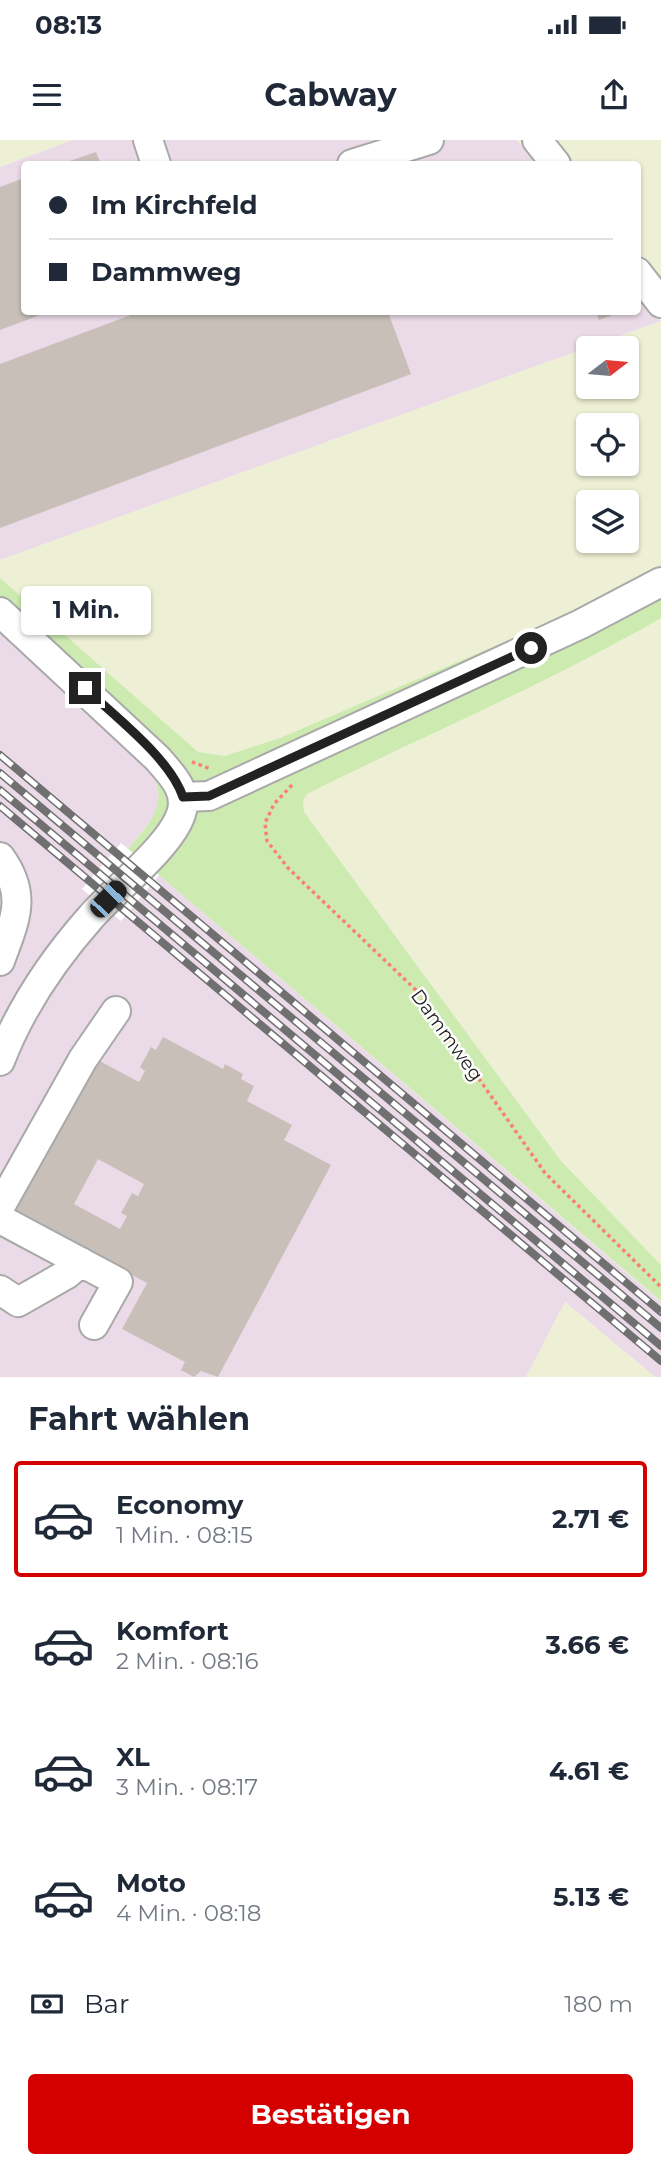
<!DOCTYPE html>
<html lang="de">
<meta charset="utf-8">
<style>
:root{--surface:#fff;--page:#f6f6f7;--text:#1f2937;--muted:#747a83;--line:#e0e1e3;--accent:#d40000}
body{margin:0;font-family:Montserrat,sans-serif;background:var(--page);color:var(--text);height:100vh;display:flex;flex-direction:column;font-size:26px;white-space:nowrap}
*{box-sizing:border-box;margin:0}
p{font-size:23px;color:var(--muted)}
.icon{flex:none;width:38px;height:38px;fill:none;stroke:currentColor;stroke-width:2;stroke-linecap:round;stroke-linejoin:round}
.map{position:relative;height:1237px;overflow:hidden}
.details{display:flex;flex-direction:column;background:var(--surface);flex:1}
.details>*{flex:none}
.banner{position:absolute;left:21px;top:21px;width:620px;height:154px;border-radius:7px;box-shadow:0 2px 5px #0004;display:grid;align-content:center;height:154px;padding:0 28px;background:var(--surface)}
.needle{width:46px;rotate:74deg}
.tools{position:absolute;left:576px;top:196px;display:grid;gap:14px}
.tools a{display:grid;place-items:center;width:63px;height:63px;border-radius:7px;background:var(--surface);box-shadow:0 2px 5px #0004;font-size:35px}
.end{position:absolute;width:32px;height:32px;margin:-16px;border:9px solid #222;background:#fff;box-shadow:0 0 0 4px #fff}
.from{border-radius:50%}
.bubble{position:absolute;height:49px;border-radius:7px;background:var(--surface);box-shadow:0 2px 5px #0004;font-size:23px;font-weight:700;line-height:49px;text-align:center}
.car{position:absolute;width:21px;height:42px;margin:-21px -10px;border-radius:9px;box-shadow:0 0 5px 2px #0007;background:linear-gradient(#222 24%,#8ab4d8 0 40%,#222 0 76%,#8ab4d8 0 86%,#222 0)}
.banner b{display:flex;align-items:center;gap:24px;height:66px;font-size:26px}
.banner b+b{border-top:2px solid var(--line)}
.banner i{width:18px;height:18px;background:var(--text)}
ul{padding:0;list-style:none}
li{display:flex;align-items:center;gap:21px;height:116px;margin:0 14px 10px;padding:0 14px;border:4px solid transparent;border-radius:7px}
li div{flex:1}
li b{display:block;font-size:26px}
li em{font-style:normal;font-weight:700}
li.current{border-color:var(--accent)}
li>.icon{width:63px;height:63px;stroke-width:1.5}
h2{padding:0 28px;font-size:32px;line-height:84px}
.pay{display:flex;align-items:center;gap:18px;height:77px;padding:0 28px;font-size:26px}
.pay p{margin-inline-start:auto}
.cta{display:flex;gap:14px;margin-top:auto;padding:14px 28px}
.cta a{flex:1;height:80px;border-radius:7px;background:var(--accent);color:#fff;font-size:28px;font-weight:700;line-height:80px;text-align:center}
.status{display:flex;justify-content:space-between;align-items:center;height:49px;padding:0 35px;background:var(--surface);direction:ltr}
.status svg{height:19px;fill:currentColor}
header{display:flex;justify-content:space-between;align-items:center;height:91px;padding:0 28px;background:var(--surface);font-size:32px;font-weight:700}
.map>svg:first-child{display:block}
.industrial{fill:#ebdbe8}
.farmland{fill:#eef0d5;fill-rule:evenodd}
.grass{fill:#cdebb0}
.pier{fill:#fff}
.building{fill:#c7bfb8;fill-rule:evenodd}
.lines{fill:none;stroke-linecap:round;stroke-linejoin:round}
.minor-casing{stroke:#a9a9a9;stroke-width:32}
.path{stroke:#fa8072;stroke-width:3.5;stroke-dasharray:3.5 3.5;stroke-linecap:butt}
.minor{stroke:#fff;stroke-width:28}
.rail-casing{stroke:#707070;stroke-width:8}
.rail{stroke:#fff;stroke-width:5;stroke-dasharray:16;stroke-linecap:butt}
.route{stroke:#222;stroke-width:9}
.labels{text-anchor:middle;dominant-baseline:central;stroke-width:5;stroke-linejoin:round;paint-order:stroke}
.street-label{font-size:19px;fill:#222;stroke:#fff}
</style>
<div class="status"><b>08:13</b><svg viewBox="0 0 49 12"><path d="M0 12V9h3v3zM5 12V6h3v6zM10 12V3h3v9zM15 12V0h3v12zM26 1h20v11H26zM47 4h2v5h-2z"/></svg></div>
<header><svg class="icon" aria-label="menu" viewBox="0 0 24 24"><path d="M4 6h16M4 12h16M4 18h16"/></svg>Cabway<svg class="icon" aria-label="share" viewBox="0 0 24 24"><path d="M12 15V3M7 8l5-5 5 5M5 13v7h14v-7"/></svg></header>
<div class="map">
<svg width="661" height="1237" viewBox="0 0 661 1237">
<rect width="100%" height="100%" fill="#f2efe9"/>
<path class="industrial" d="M72 0H517L537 24H24V172H637V149L661 181 0 420V27Z
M0 489 154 636 159 652 158 671 128 709 661 1162V1237H655L565 1162 526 1237H0Z"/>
<path class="farmland" d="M0 0H72L0 27Z
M517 0H661V179L637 149V24H537Z
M661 181V430L574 472 280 598 225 616 198 612 0 438V420ZM588 208H626V247H588ZM588 285H626V324H588ZM588 362H626V401H588Z
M661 478V1125L561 1021 304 672 303 660 307 654 591 517Z
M565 1162 655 1237H526Z"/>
<path class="grass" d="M661 430V478C547 544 425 595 307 654L303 660 304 672 561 1021 661 1125V1161L128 709C147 686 168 667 154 636L0 489V438L198 612 225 616 280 598 574 472Z"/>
<path class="pier" d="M121 703 159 735 121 781 82 749Z"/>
<path class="building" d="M96 12 101 24H61Z
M24 38V172H48L0 190V47Z
M139 172H388L411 234 0 388V224Z
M596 172H621L599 180Z
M163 897 223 929 225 924 243 934 241 939 254 946 247 961 292 985 284 1000 331 1025 218 1237 201 1231 194 1237 181 1230 185 1222 122 1189 147 1143 13 1071 94 918 139 942 145 931 140 927 151 907 156 910ZM98 1019 144 1044 138 1056 132 1053 121 1073 127 1076 120 1089 74 1064Z"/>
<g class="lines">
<defs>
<path id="minor" d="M148 0 156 24
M537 0 556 24
M352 24 429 0
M637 132 661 163
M0 472 157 618C171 634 189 651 181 674 170 707 114 750 90 778 53 820 20 869 0 921
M183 657 209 656 581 484 661 442
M0 717C28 755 15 780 0 821
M0 1067 83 919 116 871
M0 1079 118 1142 94 1185
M0 1150 18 1162 67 1134 81 1122"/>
</defs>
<use href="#minor" class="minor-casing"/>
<path class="path" d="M192 622 211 629
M292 645 274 664 265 683 267 701 288 728 418 852 545 1033 661 1147"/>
<use href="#minor" class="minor"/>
<defs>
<path id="rail" d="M0 615 661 1172
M0 633 661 1188
M0 650 661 1206
M0 666 661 1221"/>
</defs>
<use href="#rail" class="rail-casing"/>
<use href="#rail" class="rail"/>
</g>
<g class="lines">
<path class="route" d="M85 548C115 577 170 618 183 657L209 656 531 508"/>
</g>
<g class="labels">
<g class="street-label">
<text transform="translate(447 895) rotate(54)">Dammweg</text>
</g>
</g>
</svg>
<div class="tools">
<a><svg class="needle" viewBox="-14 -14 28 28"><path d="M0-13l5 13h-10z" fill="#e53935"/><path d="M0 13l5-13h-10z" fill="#747a83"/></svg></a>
<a><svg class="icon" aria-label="locate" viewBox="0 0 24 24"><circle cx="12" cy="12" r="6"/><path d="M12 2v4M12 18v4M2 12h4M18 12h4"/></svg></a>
<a><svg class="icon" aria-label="layers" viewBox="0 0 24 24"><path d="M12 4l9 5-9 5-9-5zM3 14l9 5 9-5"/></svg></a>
</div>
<i class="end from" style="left:531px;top:508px"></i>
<i class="end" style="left:85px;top:548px"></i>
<div class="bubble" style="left:21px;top:446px;width:130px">1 Min.</div>
<i class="car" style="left:108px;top:759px;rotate:44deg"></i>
<div class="banner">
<b><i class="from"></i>Im Kirchfeld</b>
<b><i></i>Dammweg</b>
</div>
</div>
<section class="details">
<h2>Fahrt wählen</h2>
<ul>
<li class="current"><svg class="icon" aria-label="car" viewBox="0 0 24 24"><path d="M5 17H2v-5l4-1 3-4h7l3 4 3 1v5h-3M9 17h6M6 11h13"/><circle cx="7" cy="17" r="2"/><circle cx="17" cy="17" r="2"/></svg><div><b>Economy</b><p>1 Min. · 08:15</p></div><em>2.71 €</em></li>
<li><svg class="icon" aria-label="car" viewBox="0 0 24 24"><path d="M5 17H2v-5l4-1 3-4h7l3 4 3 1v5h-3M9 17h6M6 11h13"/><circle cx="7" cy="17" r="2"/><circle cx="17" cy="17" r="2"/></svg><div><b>Komfort</b><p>2 Min. · 08:16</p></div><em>3.66 €</em></li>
<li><svg class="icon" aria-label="car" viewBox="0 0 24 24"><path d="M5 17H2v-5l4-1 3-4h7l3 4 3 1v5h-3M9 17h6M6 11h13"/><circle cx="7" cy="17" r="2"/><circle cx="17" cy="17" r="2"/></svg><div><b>XL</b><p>3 Min. · 08:17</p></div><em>4.61 €</em></li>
<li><svg class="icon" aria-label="car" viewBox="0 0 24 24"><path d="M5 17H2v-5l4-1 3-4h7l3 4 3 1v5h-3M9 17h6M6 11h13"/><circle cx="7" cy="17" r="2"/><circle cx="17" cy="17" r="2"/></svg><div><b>Moto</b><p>4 Min. · 08:18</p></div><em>5.13 €</em></li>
</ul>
<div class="pay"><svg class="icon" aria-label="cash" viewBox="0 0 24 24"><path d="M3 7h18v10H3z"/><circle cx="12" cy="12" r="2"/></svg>Bar<p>180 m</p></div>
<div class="cta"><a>Bestätigen</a></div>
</section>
